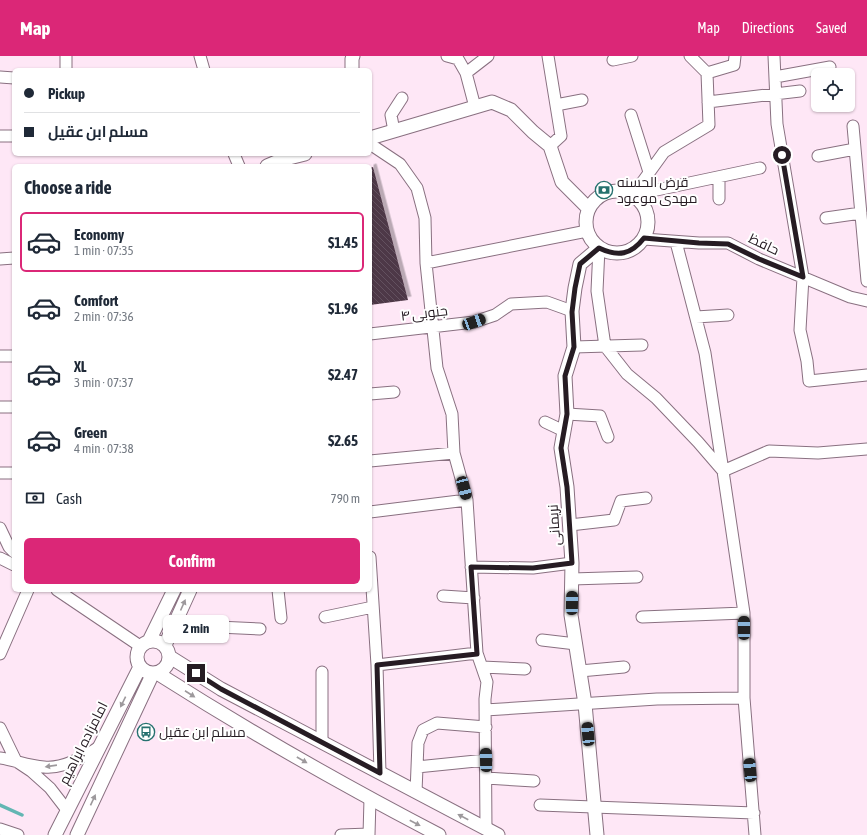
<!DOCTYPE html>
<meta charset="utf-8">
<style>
:root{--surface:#fff;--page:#f2f2f3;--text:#1f2937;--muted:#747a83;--line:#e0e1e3;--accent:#db2777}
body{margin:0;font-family:"Asap Condensed",Cairo,sans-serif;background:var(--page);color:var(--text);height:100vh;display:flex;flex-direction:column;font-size:15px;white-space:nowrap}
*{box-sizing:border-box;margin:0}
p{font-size:13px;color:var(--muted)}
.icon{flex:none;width:22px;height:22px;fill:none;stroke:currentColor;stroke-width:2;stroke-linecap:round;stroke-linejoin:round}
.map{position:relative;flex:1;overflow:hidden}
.side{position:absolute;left:12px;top:108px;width:360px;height:428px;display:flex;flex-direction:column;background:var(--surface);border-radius:6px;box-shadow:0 1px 3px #0004}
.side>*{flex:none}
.top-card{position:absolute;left:12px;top:12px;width:360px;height:88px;border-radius:6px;box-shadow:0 1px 3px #0004;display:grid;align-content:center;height:88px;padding:0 12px;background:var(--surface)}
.tools{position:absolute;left:811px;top:12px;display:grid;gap:8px}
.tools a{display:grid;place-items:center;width:44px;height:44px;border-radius:6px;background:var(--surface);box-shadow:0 1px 3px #0004;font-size:20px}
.end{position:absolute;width:18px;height:18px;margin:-9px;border:5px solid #261c23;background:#fff;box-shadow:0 0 0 2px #fff}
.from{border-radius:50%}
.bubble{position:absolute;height:28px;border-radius:6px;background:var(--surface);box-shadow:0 1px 3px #0004;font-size:13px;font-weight:700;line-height:28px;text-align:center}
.car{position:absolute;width:12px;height:24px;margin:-12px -6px;border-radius:5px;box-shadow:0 0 3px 1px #0007;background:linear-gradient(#222 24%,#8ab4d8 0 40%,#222 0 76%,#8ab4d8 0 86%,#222 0)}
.top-card b{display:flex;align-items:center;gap:14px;height:38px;font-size:15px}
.top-card b+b{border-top:1px solid var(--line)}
.top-card i{width:10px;height:10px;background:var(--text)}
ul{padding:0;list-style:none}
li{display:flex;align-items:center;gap:12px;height:60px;margin:0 8px 6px;padding:0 4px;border:2px solid transparent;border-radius:6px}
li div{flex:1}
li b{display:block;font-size:15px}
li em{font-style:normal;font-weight:700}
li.current{border-color:var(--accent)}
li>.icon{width:36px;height:36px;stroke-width:1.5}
h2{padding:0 12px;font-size:18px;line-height:48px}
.pay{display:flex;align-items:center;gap:10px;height:44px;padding:0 12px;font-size:15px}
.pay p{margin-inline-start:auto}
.button{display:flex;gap:8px;margin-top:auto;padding:8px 12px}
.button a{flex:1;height:46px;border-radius:6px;background:var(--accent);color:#fff;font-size:16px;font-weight:700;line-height:46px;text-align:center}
header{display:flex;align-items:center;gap:24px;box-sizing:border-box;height:56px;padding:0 20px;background:var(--accent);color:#fff}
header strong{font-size:19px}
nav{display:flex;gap:22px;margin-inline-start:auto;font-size:14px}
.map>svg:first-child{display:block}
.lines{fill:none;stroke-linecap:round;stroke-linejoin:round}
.stream{stroke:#63b6b3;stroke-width:3.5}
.building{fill:url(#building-back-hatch);filter:url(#shadow)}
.minor-casing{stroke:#897080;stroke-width:13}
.tertiary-casing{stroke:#897080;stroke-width:15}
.minor{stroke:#fff;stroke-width:11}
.tertiary{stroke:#fff;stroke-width:13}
.oneway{fill:#9d999c}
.route{stroke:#261c23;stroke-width:5}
.labels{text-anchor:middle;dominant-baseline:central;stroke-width:4;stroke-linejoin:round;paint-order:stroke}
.poi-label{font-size:14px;fill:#261c23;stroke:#fff;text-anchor:start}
.street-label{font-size:14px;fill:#261c23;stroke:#fff}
</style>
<header>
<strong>Map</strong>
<nav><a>Map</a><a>Directions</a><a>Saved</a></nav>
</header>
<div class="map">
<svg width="867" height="779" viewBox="0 0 867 779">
<defs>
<pattern id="building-back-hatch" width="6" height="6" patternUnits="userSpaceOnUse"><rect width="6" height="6" fill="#4e3746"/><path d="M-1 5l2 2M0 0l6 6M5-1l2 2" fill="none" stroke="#64515e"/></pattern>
<filter id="shadow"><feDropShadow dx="3.5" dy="-3.5" stdDeviation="0" flood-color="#0004"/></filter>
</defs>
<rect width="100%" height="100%" fill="#fee7f6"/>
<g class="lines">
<path class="stream" d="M0 749 22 759"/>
</g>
<path class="building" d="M373 111 408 244 370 249V112Z"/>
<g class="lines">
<defs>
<path id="minor" d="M200 0 204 14
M447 0 458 3 466 17
M548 0 561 80 550 90
M774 0 777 68 803 221 800 274 807 305 809 325 867 319
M613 4 632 0
M66 14V0
M707 17 734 9 735 0
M0 21 14 22
M775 21 830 11
M708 46 800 35
M556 49 582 44
M475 51 466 17 488 0
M631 59 649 116
M853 70 867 225
M394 75 391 59 402 42
M0 80H14
M370 88 400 108 417 132 425 162 426 207 437 312 452 358 454 397 467 444 477 597
M234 98 239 110
M818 100 855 93
M719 121V143
M633 139 664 96 709 69 707 17 690 0
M633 139 760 112
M826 162 861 157
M644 183 699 187H728L759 203 850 241 867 245
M676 186 705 297 723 415 769 395 818 397 867 393
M599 192 597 235 605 290 627 318 656 342 698 386 723 415 744 557V642L755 779
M0 203 14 202
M426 207 587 175
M696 261 728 259
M370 278 474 266 495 259 511 248 547 246 572 255
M574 291 642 289
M0 300H14
M370 338 394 336
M0 351H14
M567 358 600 360 608 381
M545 366 564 375
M370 405 454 397
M0 417H14
M370 456 467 444
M570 469 614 464 621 445 646 442
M0 472 9 491 14 496
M370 501 377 609 380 717
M0 502 14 509
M471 511 533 512 572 507
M572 523 637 521
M57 534 140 590
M278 534 281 562
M443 540 474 542
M325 561 373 551
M642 561 744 557
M174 569 260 573
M542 584 576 588
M0 598 28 534
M377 609 477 597 487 626 485 643 486 773
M482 611 525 613
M580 615 624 611
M322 616V686
M485 654 657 643 744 642
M0 672 16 705 31 715 50 732 67 754
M0 702C14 704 29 710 44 711 62 713 84 701 99 691
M417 711 486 704
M486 722 534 725
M416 736 418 687 423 674 437 667 486 671
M540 749 754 757
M0 773 18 779
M341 779 369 778
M369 779 370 743"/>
<path id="tertiary" d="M352 14V3L353 0
M370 82 492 46 511 54 533 76 550 90 562 126 589 153
M267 110 281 104 305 98
M586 166a31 31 0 1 1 62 0a31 31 0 1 1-62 0Z
M137 601a16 16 0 1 1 32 0a16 16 0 1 1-32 0Z
M149 585 174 534
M165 589 190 534
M170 601 221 633 498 779
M157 617C248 675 343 729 439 779
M55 779 140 611
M77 779 153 617
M597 779 585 648 571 559 572 507 567 431 561 392 567 358 565 320 574 291 572 255 575 232 580 208 599 192"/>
</defs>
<use href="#minor" class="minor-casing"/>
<use href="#tertiary" class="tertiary-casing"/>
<use href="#minor" class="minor"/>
<use href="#tertiary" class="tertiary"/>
</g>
<defs><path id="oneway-solid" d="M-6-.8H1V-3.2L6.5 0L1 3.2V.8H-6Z"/></defs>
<g class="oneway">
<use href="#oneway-solid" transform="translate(183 549) rotate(-66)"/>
<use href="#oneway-solid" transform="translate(190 638) rotate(33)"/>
<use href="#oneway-solid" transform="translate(123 646) rotate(116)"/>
<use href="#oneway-solid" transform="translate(302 704) rotate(30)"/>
<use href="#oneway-solid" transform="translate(51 710) rotate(172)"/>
<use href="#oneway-solid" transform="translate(93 744) rotate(-65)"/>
<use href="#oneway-solid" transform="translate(463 761) rotate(-152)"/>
<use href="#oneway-solid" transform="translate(415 767) rotate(28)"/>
</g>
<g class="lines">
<path class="route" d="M196 617 221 633 380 717 377 609 477 598 471 511 533 512 572 507 567 431 561 392 567 358 565 320 574 291 572 256 575 232 580 208 599 192C618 201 631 199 644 182L699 187 728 188 759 203 803 221 782 99"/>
</g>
<defs>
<symbol id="bank-ring" viewBox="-11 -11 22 22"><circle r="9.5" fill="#fff" stroke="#26716f" stroke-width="1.5"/><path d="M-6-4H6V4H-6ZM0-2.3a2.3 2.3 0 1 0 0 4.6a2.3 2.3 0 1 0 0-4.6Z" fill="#26716f"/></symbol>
<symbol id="bus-ring" viewBox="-11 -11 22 22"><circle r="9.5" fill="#fff" stroke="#26716f" stroke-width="1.5"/><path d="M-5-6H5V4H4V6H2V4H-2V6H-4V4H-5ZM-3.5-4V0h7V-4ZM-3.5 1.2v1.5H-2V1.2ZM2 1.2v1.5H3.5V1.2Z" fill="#26716f"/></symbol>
</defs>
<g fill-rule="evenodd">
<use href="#bank-ring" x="594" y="124" width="20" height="20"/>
<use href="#bus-ring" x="136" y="666" width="20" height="20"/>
</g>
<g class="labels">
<g class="poi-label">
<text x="617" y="126">قرض الحسنه<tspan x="617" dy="16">مهدی موعود</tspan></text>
<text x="159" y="676">مسلم ابن عقیل</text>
</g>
<g class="street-label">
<text transform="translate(764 188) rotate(25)">حافظ</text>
<text transform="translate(424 257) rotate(-7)">۴ جنوبی</text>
<text transform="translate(554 469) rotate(-94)">نریمانی</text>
<text transform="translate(83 687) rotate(-63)">امامزاده ابراهیم</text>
</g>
</g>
</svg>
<div class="tools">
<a><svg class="icon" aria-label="locate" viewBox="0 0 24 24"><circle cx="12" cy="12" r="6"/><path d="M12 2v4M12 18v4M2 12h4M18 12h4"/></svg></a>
</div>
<i class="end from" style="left:782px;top:99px"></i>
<i class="end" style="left:196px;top:617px"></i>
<div class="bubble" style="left:163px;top:559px;width:66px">2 min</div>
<i class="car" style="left:474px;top:266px;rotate:70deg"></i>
<i class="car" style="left:464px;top:432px;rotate:165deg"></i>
<i class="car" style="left:572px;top:547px;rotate:1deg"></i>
<i class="car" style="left:744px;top:572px;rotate:0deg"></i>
<i class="car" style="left:588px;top:678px;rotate:355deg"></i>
<i class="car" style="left:486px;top:704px;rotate:359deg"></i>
<i class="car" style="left:750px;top:714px;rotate:355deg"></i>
<div class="top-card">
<b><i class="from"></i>Pickup</b>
<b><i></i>مسلم ابن عقیل</b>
</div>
<section class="side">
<h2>Choose a ride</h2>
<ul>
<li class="current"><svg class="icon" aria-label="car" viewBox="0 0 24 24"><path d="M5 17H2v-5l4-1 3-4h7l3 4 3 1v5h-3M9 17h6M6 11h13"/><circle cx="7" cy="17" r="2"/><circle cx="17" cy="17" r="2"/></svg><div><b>Economy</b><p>1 min · 07:35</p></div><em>$1.45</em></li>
<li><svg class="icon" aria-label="car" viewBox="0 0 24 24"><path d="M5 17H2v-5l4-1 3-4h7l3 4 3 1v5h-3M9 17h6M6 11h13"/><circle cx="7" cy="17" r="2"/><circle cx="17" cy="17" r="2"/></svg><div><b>Comfort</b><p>2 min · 07:36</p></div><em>$1.96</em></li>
<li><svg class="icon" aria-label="car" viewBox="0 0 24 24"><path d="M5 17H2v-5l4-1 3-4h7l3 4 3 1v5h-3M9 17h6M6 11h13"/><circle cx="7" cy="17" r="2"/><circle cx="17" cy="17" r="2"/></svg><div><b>XL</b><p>3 min · 07:37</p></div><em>$2.47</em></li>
<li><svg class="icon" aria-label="car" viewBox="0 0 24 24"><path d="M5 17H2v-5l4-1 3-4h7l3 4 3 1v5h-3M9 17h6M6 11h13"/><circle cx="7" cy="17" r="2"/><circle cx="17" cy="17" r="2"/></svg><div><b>Green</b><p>4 min · 07:38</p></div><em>$2.65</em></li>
</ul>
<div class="pay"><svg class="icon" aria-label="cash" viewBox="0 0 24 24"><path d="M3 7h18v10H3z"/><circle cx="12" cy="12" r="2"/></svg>Cash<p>790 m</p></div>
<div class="button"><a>Confirm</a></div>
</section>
</div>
